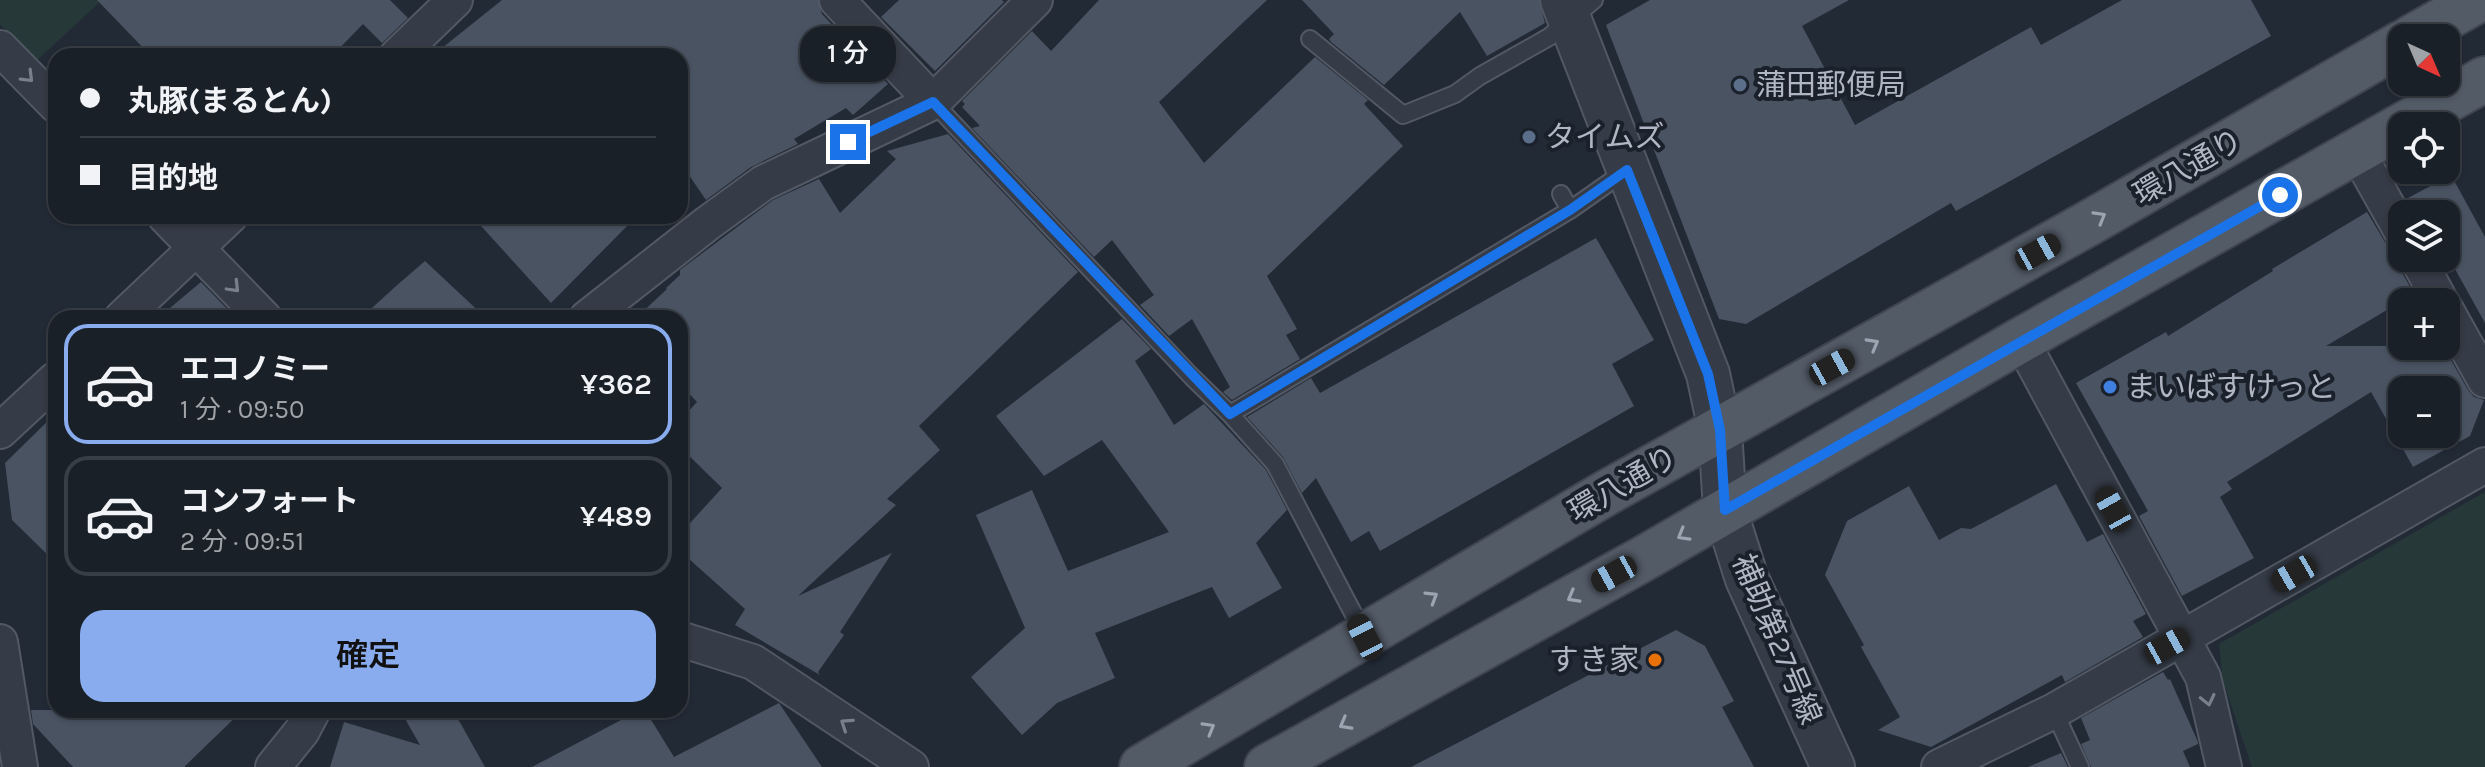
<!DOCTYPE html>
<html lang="ja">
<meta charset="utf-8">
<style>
:root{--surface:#1a2028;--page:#232830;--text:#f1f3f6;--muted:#9fa3a8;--line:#383e45;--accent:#89acef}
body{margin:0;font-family:Karla,"Noto Sans JP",sans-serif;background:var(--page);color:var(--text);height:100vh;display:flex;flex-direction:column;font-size:30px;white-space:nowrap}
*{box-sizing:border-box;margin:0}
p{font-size:26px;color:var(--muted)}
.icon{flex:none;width:44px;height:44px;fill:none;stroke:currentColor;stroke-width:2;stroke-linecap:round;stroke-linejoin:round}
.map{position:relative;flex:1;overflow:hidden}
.details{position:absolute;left:48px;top:310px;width:640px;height:408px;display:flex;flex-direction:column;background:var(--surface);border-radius:24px;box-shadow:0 2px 6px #0004,0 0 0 2px var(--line)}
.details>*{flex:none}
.hud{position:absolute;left:48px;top:48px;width:640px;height:176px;border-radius:24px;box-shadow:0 2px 6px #0004,0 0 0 2px var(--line);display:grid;align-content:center;height:176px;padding:0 32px;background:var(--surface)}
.needle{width:52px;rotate:136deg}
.tools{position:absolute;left:2388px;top:24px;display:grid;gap:16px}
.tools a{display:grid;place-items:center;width:72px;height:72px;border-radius:16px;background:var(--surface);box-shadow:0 2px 6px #0004,0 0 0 2px var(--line);font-size:40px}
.end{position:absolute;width:36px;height:36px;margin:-18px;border:10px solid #1a73e8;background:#fff;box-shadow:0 0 0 4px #fff}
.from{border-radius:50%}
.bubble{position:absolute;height:56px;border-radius:24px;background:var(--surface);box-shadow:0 2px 6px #0004,0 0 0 2px var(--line);font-size:26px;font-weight:600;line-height:56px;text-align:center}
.car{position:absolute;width:24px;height:48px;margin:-24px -12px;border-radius:10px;box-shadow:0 0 6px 2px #0007;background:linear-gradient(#222 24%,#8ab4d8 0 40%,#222 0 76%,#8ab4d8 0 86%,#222 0)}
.hud b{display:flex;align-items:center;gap:28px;height:76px;font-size:30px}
.hud b+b{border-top:2px solid var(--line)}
.hud i{width:20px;height:20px;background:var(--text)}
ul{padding:14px 0 0;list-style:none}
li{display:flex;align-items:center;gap:24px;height:120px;margin:0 16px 12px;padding:0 16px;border:4px solid var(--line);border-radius:24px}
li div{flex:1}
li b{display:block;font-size:30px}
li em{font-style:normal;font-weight:600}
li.selected{border-color:var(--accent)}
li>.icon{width:72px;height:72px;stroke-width:1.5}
.cta{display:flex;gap:16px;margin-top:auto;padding:16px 32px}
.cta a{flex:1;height:92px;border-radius:24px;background:var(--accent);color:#111;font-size:32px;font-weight:600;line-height:92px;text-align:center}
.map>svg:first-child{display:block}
.green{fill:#273839}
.building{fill:#4a5362;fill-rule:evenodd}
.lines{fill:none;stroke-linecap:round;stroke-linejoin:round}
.service-casing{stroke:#535964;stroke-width:20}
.minor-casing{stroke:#535964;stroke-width:38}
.tertiary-casing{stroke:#535964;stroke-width:46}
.primary-casing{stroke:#3f4550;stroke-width:48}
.service{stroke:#353c47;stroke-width:16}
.minor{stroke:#353c47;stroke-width:34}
.tertiary{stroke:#353c47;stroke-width:42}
.primary{stroke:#535b67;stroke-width:44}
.oneway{stroke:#797f8b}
.oneway2{stroke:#9da4b1}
.route{stroke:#1a73e8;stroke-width:10}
.service-dot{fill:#5c6f8a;stroke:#1b212b;stroke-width:3}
.shop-dot{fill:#3f7fe0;stroke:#1b212b;stroke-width:3}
.food-dot{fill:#e8710a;stroke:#1b212b;stroke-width:3}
.labels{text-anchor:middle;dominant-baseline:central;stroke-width:8;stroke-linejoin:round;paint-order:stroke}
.poi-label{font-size:30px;fill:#b0b6c3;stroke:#1b212b;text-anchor:start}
.street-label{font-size:30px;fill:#b0b6c3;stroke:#1b212b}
</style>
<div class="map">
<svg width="2485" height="767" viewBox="0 0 2485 767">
<rect width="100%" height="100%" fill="#222a36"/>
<path class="green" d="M0 0H102L35 62 0 24Z
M2485 492V767H2252L2223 681 2219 644Z"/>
<path class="building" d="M97 0H390L408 18 382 43 363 24 332 56H151Z
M502 0H818L822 14 888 84 853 115 846 108 794 139 798 144 751 167 706 200 680 162V56H432Z
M899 0H1002L1004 2 935 71 881 17Z
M1099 0H1267L1159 102 1204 163 1315 57 1368 100 1364 104 1403 146 1267 276 1297 329 1286 335 1300 359 1232 400 1223 392 1230 387 1192 319 1169 336 1140 305 1154 295 1112 240 1094 257 972 128 980 126 962 107 965 104 962 101 1032 31 1051 51Z
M1302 0H1539L1545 23 1487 56 1460 12 1384 85 1331 42 1329 39 1334 34Z
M1650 0H1849L1802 26 1855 125 2031 27 2041 45 2122 0H2251L2271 36 1956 211 1951 203 1746 324 1719 319 1606 25Z
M948 134 1078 272 919 426 940 450 887 499 896 505 798 596 892 553 840 632 844 635 818 672 820 675 735 625 745 609 680 551V534L722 488 680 447V420L697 402 680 384V318H636L667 289 666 288 680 275V270L773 200 819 179 840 213 896 159 887 151Z
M2451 175 2485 237V323L2455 269 2448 273 2440 258H2446V214H2415L2406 199Z
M2367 212 2385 242 2399 251V267L2414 294 2326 346H2443L2468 390 2474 397 2484 400 2470 436 2413 467 2371 392 2227 482 2232 489 2220 497 2254 558 2182 596 2139 516 2148 511 2076 383 2166 332 2168 336 2273 271 2272 269ZM2402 390H2446V434H2402Z
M472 216H637L551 303Z
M1596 238 1654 340 1612 364 1634 406 1380 551 1369 531 1351 542 1316 478 1302 493 1283 457 1247 417 1311 378 1320 393Z
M425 261 486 318H361L396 286Z
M201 282 236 318H158Z
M1122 319 1151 349 1135 361 1174 425 1204 404 1266 470 1287 510 1256 543 1282 588 1229 618 1212 587 1095 633 1115 678 1057 703 1022 735 971 677 1025 628 976 515 1032 490 1068 571 1169 532 1102 440 1044 476 996 416Z
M56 413V563L12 520 5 463Z
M2056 484 2087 542 2103 534 2146 614 2133 621 2143 637 2065 682 2062 675 1931 747 1878 730 1900 717 1861 647 1864 645 1825 575 1847 521 1909 486 1939 540 1961 528 1971 529Z
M1676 630 1705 646 1734 701 1722 707 1754 767H1411Z
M2163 672 2168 680 2170 679 2198 742V744L2183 751 2190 767H2091L2081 744 2090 740 2081 718Z
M779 703 822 767H532L640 710H645L674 757Z
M31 710H243L184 767H73L33 724Z
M400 710H453L485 767H330L344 722 420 745Z
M2061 753 2068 767H2028Z"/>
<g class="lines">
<defs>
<path id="service" d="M1310 39 1403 115 1455 94 1480 76 1549 37 1594 0
M933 102 1192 377 1230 414 1275 464 1364 634
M1561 194 1570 210
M1230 414 1570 210 1627 170
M2054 711 2080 767"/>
<path id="minor" d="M837 0 933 102
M0 48 56 105
M397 56 455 0
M2357 152 2402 232
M165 216 264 318
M2417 258 2441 302
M2446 310 2485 380
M122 318 230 216
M587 318 708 223 763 183 933 102 1035 0
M2021 340 2203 677 2224 767
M0 431 56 379
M680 639 753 662 911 767
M0 642 20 767
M273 767 302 731 313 710
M1939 767 2054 711 2485 465"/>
<path id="tertiary" d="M1562 0 1708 374 1720 430 1725 510 1747 579 1833 767"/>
<path id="primary" d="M2411 38 2478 0
M1142 767 1606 493 2089 223 2402 43
M1267 767 1641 560 2021 340 2485 79"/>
</defs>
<use href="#service" class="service-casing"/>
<use href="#minor" class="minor-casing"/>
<use href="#tertiary" class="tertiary-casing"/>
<use href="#primary" class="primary-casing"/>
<use href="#service" class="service"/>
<use href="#minor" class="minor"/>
<use href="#tertiary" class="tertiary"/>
<use href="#primary" class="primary"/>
</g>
<defs><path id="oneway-chevron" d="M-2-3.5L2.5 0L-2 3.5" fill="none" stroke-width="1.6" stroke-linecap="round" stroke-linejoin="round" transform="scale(2)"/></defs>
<g class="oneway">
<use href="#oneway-chevron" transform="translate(28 77) rotate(45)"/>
<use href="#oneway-chevron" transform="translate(234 287) rotate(46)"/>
<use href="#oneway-chevron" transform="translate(2208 700) rotate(77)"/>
<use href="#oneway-chevron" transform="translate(846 724) rotate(-146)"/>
</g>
<g class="oneway2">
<use href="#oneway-chevron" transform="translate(2100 217) rotate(-30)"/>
<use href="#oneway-chevron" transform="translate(1873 344) rotate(-29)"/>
<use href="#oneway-chevron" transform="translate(1683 535) rotate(150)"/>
<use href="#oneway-chevron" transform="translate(1432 597) rotate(-31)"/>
<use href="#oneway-chevron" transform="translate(1573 597) rotate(151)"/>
<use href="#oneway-chevron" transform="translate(1345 724) rotate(151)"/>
<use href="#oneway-chevron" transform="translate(1209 728) rotate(-30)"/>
</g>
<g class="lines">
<path class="route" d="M848 142 933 102 1230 414 1570 210 1627 170 1708 374 1720 430 1725 510 2280 195"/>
</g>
<g class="service-dot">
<circle cx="1740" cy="85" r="8"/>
<circle cx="1529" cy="137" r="8"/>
</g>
<circle class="shop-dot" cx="2110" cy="387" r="8"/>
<circle class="food-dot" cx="1655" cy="660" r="8"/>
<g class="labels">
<g class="poi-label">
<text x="1756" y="85">蒲田郵便局</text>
<text x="1545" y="137">タイムズ</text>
<text x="2126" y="387">まいばすけっと</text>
<text x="1639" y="660" text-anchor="end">すき家</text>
</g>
<g class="street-label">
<text transform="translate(2188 167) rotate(-30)">環八通り</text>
<text transform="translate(1623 484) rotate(-30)">環八通り</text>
<text transform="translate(1777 639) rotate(67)">補助第27号線</text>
</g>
</g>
</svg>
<div class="tools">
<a><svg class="needle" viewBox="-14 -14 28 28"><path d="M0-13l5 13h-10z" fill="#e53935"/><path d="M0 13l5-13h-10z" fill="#9fa3a8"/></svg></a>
<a><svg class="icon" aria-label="locate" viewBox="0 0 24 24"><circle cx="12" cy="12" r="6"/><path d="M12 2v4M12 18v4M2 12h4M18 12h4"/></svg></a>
<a><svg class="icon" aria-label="layers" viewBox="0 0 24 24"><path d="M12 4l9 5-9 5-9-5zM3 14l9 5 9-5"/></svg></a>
<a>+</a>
<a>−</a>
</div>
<i class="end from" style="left:2280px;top:195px"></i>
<i class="end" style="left:848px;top:142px"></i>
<div class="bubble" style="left:800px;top:26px;width:96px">1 分</div>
<i class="car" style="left:2038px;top:252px;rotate:61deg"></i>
<i class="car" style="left:1832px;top:367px;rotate:61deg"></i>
<i class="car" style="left:2113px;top:509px;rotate:331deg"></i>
<i class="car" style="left:1614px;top:574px;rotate:241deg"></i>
<i class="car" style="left:2294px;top:574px;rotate:240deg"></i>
<i class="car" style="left:1365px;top:637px;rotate:333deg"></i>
<i class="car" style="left:2167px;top:646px;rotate:61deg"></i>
<div class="hud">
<b><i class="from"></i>丸豚(まるとん)</b>
<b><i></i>目的地</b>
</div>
<section class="details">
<ul>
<li class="selected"><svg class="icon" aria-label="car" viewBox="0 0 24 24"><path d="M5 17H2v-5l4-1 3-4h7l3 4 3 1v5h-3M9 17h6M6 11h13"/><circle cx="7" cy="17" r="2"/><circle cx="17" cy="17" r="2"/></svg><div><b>エコノミー</b><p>1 分 · 09:50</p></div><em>¥362</em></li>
<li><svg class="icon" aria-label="car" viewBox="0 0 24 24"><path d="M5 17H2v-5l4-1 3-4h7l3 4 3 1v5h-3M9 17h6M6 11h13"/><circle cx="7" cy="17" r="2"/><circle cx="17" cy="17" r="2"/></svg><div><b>コンフォート</b><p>2 分 · 09:51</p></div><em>¥489</em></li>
</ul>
<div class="cta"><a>確定</a></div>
</section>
</div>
